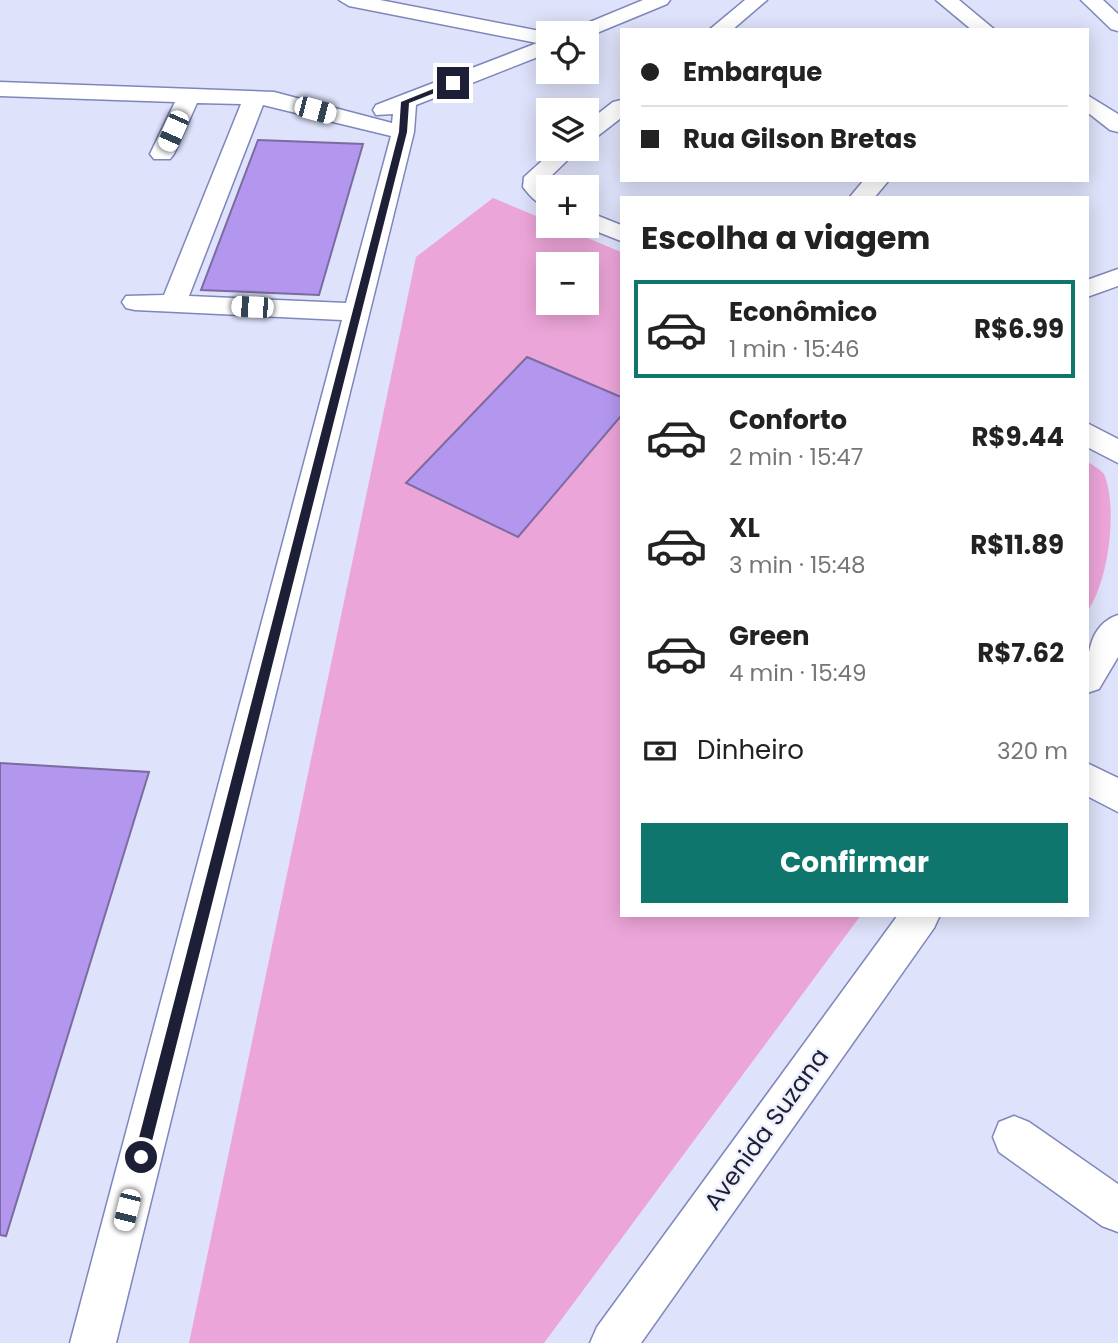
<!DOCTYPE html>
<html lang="pt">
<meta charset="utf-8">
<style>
:root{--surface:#fff;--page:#f6f6f6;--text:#222;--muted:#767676;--line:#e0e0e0;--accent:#0f766e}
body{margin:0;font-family:Poppins,sans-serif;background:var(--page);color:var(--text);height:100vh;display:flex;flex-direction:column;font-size:26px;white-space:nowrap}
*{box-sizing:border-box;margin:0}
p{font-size:23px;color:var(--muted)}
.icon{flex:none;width:38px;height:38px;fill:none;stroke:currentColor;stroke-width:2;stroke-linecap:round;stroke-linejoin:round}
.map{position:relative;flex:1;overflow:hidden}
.details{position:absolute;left:620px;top:196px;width:469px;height:721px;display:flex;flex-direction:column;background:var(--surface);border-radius:0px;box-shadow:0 4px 18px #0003}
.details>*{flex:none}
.top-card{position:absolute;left:620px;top:28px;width:469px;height:154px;border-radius:0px;box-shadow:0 4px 18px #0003;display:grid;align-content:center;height:154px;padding:0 21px;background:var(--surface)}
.buttons{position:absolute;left:536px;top:21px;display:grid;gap:14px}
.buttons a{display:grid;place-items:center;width:63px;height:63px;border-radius:0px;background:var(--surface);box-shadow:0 4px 18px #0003;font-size:35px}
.end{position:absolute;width:32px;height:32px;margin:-16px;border:9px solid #1c1f35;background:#fff;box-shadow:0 0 0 4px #fff}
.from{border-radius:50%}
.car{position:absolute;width:21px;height:42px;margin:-21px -10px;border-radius:9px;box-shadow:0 0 5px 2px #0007;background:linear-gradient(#fff 24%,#345 0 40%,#fff 0 76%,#345 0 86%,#fff 0)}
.top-card b{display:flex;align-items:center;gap:24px;height:66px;font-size:26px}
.top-card b+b{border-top:2px solid var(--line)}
.top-card i{width:18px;height:18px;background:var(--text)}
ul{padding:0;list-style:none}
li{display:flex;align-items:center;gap:21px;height:98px;margin:0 14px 10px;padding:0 7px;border:4px solid transparent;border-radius:0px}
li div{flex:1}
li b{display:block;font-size:26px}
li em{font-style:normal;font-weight:700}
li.on{border-color:var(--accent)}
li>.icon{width:63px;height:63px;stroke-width:1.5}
h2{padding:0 21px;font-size:32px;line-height:84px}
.pay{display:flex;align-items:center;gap:18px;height:77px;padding:0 21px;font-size:26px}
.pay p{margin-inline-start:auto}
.cta{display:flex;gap:14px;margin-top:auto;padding:14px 21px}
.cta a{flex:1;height:80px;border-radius:0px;background:var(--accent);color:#fff;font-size:28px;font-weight:700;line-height:80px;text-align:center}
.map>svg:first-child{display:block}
.green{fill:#eca5d8;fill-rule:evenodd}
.building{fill:#b397ef;stroke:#7b6ba0;stroke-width:2}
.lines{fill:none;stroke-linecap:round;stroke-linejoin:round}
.minor-casing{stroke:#7e86bc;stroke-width:3}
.minor{fill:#fff;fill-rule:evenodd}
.route{fill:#1c1f35}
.labels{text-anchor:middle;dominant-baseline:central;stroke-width:5;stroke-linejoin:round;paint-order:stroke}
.near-street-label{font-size:24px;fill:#1c1f35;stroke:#eef0fc}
</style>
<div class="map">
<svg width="1118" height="1343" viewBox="0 0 1118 1343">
<rect width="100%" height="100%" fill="#dee2fa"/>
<path class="green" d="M493 198 548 221V226H559L621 252V915H861L544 1343H189L416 257ZM548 264H586V303H548Z
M1087 461C1092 465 1100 469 1104 474 1118 507 1109 581 1087 612Z"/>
<path class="building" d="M258 140 363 144 319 295 201 290Z
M527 357 621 397V416L518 537 406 483Z
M0 763 149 772 6 1236 0 1235Z"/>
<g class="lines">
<defs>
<path id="minor" d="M339 0H380L550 33 548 53 416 105 414 132 116 1343H70L342 320 135 310 126 308 122 302 126 296 164 295 241 104 197 103 174 154 170 159H154L150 154 175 102 0 96V82L274 92 392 123 393 114 376 115 373 110 376 105 537 43 349 6ZM263 105 391 136 346 303 189 296Z
M643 0H670L667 4 587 37 586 33H570L573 29Z
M745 0H767L732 30H709Z
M936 0H959L995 30H972Z
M1081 0H1103L1118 14V31L1111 29Z
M1087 95 1118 114V132L1110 130 1087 112Z
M621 100V118L594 139 586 141V123L613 102Z
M555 149H579L548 179V207C537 204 530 196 523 187L524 177Z
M864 180H889L874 198H849Z
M586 211 621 225V241L583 226H586Z
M1118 269V286L1087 297V280Z
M1087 423 1118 439V463L1087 447Z
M1118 615V657L1099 689 1087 693C1087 664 1085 626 1118 615Z
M1087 763 1118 778V812L1087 796Z
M898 915H940L934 928 641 1343H590L597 1327Z
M1014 1116 1029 1122 1118 1184V1232L1102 1226 999 1152 993 1137 999 1122Z"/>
</defs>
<use href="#minor" class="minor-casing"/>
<use href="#minor" class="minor"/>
</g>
<path class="route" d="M453 81 455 85 409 103 407 132 148 1157 141 1164 134 1157 399 132 401 102Z"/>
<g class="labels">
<g class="near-street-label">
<text transform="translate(766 1129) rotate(-54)">Avenida Suzana</text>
</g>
</g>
</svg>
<div class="buttons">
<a><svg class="icon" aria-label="locate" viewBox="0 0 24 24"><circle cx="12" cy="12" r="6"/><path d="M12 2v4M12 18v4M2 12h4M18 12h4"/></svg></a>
<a><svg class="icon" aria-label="layers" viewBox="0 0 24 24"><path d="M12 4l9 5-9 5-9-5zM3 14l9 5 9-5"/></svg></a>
<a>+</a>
<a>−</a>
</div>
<i class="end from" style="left:141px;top:1157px"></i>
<i class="end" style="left:453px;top:83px"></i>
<i class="car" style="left:315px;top:110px;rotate:105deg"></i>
<i class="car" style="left:173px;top:131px;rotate:204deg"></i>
<i class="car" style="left:252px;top:307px;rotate:273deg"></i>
<i class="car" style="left:127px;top:1210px;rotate:194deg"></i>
<div class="top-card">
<b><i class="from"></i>Embarque</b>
<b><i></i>Rua Gilson Bretas</b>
</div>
<section class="details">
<h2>Escolha a viagem</h2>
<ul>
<li class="on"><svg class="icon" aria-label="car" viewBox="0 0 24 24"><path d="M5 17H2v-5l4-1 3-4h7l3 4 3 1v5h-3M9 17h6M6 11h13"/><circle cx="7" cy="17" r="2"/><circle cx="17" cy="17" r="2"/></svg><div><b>Econômico</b><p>1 min · 15:46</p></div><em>R$6.99</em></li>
<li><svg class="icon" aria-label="car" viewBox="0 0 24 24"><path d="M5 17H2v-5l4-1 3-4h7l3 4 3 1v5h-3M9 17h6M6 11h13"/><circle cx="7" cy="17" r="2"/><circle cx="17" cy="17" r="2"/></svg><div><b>Conforto</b><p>2 min · 15:47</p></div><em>R$9.44</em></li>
<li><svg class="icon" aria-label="car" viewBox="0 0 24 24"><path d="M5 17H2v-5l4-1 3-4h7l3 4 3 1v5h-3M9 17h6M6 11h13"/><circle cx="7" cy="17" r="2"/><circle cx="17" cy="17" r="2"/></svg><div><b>XL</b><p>3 min · 15:48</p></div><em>R$11.89</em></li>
<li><svg class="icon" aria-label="car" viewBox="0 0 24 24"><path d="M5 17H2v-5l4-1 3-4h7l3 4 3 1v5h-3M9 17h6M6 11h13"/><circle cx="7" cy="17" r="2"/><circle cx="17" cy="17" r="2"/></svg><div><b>Green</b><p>4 min · 15:49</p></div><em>R$7.62</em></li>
</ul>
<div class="pay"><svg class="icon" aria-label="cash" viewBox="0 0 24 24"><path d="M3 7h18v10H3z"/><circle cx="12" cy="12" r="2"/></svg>Dinheiro<p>320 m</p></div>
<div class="cta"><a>Confirmar</a></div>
</section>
</div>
